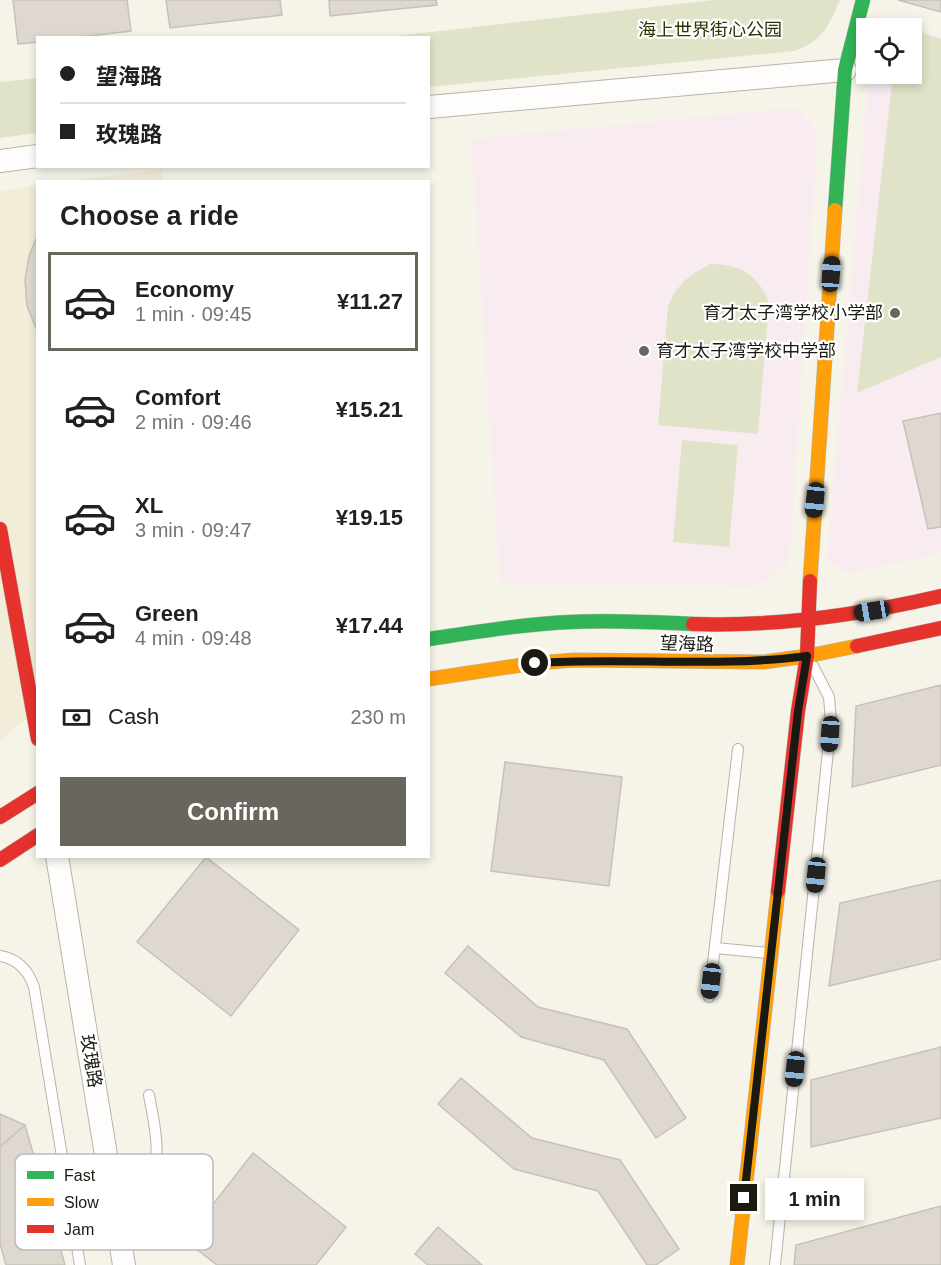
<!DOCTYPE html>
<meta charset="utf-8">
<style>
:root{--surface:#fff;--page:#f2f2f2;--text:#202124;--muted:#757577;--line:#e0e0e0;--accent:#68665d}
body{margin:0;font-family:Helvetica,"Noto Sans SC",sans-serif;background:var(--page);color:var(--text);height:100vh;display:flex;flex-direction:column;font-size:22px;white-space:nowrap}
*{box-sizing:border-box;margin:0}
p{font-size:20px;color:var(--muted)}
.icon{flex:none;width:33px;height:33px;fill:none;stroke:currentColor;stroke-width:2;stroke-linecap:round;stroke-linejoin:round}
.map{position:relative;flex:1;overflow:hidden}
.drawer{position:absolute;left:36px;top:180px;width:394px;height:678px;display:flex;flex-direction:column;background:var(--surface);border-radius:0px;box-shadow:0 3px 9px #0003}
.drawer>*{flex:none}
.banner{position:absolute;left:36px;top:36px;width:394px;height:132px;border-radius:0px;box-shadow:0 3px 9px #0003;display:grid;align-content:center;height:132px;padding:0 24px;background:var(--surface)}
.fabs{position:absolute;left:856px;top:18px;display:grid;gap:12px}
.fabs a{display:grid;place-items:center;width:66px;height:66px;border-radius:0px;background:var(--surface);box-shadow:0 3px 9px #0003;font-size:30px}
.end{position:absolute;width:27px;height:27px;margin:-14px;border:8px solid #1b1a12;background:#fff;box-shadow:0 0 0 3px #fff}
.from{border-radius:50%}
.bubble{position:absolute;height:42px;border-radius:0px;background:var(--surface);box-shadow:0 3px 9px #0003;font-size:20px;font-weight:700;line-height:42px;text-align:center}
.car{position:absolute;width:18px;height:36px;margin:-18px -9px;border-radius:8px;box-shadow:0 0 4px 2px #0007;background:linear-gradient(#222 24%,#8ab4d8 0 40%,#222 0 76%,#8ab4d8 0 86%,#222 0)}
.banner b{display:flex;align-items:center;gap:21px;height:57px;font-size:22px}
.banner b+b{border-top:2px solid var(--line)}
.banner i{width:15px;height:15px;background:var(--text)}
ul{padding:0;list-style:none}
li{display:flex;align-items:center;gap:18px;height:99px;margin:0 12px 9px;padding:0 12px;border:3px solid transparent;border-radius:0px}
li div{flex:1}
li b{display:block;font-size:22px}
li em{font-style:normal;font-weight:700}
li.active{border-color:var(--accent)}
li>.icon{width:54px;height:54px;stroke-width:1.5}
h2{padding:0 24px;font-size:27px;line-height:72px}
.pay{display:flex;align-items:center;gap:15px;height:66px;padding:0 24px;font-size:22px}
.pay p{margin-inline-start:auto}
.action{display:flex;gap:12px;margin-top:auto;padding:12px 24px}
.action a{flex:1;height:69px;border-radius:0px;background:var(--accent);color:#fff;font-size:24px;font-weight:700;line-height:69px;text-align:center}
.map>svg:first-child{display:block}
.built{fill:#f2edd8}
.education{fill:#f8ecf0}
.green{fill:#e0e3c8}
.building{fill:#ded8d1;stroke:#c6c1ba;stroke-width:1.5}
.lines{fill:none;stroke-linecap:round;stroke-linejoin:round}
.lane-casing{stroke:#b6b4ab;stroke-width:12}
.street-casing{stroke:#b6b4ab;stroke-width:24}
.fast-casing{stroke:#b6b4ab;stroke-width:15}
.slow-casing{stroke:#b6b4ab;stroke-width:15}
.jam-casing{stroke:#b6b4ab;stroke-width:15}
.lane{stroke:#fefdfc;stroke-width:10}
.street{stroke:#fefdfc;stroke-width:22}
.fast{stroke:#30b455;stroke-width:14}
.slow{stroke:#ff9f0a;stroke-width:14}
.jam{stroke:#e5322d;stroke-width:14}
.route{stroke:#1b1a12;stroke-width:8}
.poi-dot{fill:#68665d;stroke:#fff;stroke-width:2}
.labels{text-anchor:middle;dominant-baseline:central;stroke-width:4.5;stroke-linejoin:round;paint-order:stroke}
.park-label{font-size:18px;fill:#2e3302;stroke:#fff}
.poi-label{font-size:18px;fill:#1b1a12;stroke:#fff;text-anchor:end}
.street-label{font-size:18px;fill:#1b1a12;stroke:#fff}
.key{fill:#fff;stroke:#bbbab8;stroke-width:1.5}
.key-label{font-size:16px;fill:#1b1a12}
</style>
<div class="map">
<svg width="941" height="1265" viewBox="0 0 941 1265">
<rect width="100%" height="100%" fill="#f6f4e8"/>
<path class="built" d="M161 170 163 181H69Z
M37 186V713L14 727 0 743V191Z"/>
<path class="education" d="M874 16 941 36V553L847 574 827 558 869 74H912V28H873Z
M795 108 818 132 789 563 757 586 500 583 471 139Z"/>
<path class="green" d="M714 0H840C828 27 823 41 794 51L429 87V38L387 37Z
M912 30 941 39V357L857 393 893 74H912Z
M37 78V133L0 138V82Z
M711 264C741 265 758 274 769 303L758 434 658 425 668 306C677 284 690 274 711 264Z
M682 440 738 445 729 547 673 542Z"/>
<path class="building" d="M13 0H127L131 31 72 38H38V42L18 44Z
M166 0H280L282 15 170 28Z
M329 0H436L437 5 330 16Z
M898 0H941V12Z
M38 234V333L27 306 25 280 29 256Z
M941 413V527L928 529 903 421Z
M941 685V765L852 787 856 706Z
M505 762 622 777 609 886 491 871Z
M206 857 299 930 231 1016 137 942Z
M941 880V959L829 986 840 903Z
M468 946 538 1007 627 1029 686 1118 656 1138 604 1060 521 1037 445 973Z
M941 1047V1118L811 1147V1080Z
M461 1078 532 1138 620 1160 679 1249 656 1265H647L598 1191 514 1169 438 1104Z
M0 1114 25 1125 0 1147Z
M25 1125 65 1265H6L0 1244V1147Z
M253 1153 346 1227 316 1265H217L185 1240Z
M941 1206V1265H794L796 1245Z
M438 1227 482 1265H428L415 1254Z"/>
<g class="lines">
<defs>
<path id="lane" d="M715 948 768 953
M0 956C18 959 28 970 34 987L80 1265
M709 997 738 749
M111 1185C121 1184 134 1184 144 1179 167 1168 152 1115 149 1095
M775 1265 831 722 829 697 813 666"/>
<path id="street" d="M429 107 845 70
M0 161 38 156
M57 856 124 1265"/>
<path id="fast" d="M835 210 845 70 863 0
M429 639C476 632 523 624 570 622 611 620 652 622 693 624"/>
<path id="slow" d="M810 581 835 210
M429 679 535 663 575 660 764 662 807 656 857 646
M737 1265 778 891"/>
<path id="jam" d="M0 529 38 739
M693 624C778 627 859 615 941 596
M857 646 941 628
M0 817 38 793
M0 860 38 835
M778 891 798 711 807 656 810 581"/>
</defs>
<use href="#lane" class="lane-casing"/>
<use href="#street" class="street-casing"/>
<use href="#fast" class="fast-casing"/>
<use href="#slow" class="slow-casing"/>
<use href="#jam" class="jam-casing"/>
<use href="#lane" class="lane"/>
<use href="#street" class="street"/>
<use href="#fast" class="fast"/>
<use href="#slow" class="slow"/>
<use href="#jam" class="jam"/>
</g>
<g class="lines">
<path class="route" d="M535 663C626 657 717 668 807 656L798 711 744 1198"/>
</g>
<g class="poi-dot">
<circle cx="895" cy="313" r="6"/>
<circle cx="644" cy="351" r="6"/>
</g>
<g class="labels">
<g class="park-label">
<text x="710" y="30">海上世界街心公园</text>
</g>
<g class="poi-label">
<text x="883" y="313">育才太子湾学校小学部</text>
<text x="656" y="351" text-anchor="start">育才太子湾学校中学部</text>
</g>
<g class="street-label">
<text transform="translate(687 644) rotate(2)">望海路</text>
<text transform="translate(91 1061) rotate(81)">玫瑰路</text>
</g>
</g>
<rect x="15" y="1154" width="198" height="96" rx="9" class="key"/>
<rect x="27" y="1171" width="27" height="8" fill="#30b455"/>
<rect x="27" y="1198" width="27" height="8" fill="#ff9f0a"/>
<rect x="27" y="1225" width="27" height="8" fill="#e5322d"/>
<g class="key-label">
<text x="64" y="1181">Fast</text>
<text x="64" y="1208">Slow</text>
<text x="64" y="1235">Jam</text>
</g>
</svg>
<div class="fabs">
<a><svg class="icon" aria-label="locate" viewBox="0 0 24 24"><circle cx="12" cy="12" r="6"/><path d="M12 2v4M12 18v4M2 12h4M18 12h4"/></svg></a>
</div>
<i class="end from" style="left:535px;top:663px"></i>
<i class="end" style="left:744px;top:1198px"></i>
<div class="bubble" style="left:765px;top:1178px;width:99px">1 min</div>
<i class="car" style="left:831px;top:274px;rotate:4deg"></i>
<i class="car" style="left:815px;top:500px;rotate:186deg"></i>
<i class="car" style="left:872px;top:611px;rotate:261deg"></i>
<i class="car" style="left:830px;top:734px;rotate:184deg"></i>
<i class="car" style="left:816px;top:875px;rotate:186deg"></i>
<i class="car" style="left:711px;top:981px;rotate:187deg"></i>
<i class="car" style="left:795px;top:1069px;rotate:186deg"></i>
<div class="banner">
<b><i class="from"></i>望海路</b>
<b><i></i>玫瑰路</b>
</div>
<section class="drawer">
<h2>Choose a ride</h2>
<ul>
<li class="active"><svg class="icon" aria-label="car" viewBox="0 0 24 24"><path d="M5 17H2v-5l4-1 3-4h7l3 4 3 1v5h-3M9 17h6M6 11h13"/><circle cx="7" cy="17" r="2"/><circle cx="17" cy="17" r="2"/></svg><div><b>Economy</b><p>1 min · 09:45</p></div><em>¥11.27</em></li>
<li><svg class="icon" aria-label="car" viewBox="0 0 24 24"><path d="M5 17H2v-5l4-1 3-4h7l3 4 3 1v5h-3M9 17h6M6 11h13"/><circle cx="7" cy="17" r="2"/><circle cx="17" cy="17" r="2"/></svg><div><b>Comfort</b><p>2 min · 09:46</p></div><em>¥15.21</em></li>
<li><svg class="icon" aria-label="car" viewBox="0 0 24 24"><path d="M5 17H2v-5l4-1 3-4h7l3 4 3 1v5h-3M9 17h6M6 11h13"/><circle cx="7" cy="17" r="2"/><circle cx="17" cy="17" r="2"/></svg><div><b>XL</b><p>3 min · 09:47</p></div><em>¥19.15</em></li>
<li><svg class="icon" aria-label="car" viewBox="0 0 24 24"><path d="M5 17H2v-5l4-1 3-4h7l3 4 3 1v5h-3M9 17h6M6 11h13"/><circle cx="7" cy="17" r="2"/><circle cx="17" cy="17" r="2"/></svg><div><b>Green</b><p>4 min · 09:48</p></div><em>¥17.44</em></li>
</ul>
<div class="pay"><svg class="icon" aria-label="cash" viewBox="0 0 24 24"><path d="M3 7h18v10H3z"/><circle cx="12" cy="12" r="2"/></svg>Cash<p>230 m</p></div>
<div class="action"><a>Confirm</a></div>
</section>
</div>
